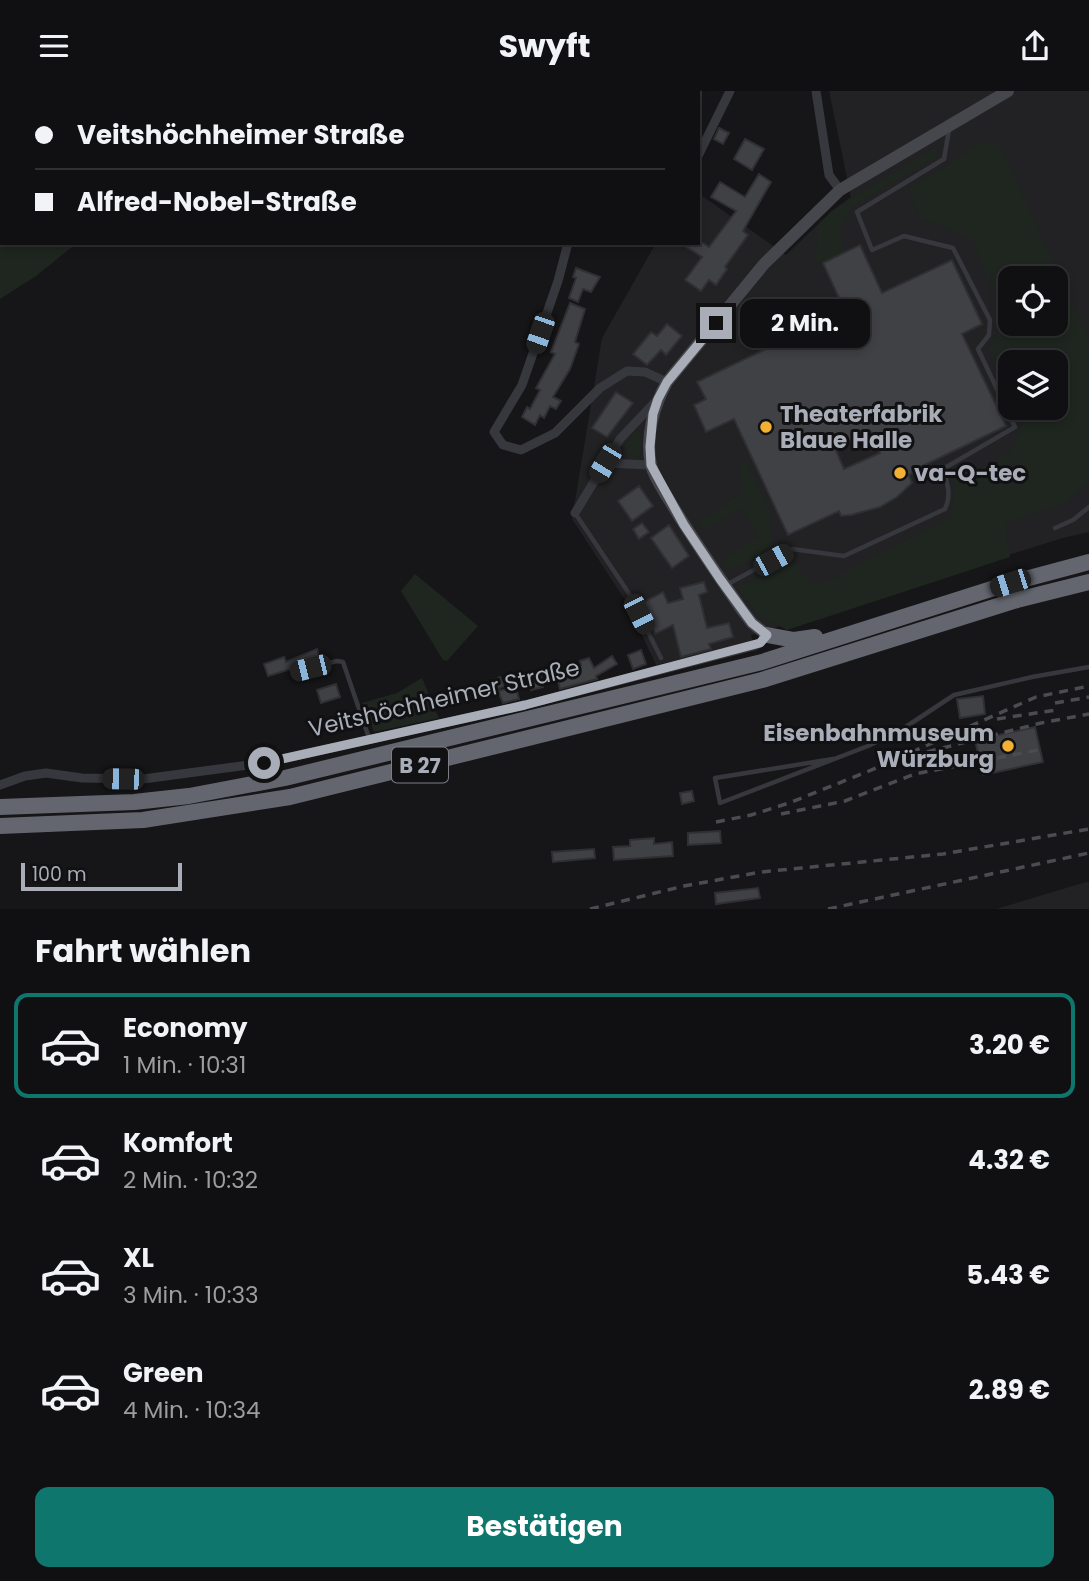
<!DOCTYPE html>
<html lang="de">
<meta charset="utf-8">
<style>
:root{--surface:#101012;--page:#1e1e20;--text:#f1f3f6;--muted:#9c9d9f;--line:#303032;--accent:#0f766e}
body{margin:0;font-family:Poppins,sans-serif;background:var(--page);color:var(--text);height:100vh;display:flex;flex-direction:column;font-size:26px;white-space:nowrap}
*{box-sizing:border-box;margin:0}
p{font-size:23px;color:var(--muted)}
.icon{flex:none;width:38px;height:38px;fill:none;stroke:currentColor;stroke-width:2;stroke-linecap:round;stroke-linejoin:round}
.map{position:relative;height:818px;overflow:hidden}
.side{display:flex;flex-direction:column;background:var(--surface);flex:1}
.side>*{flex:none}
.hud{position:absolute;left:0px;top:0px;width:700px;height:154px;box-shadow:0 4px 10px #0003,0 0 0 2px var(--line);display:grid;align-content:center;height:154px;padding:0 35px;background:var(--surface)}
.buttons{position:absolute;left:998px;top:175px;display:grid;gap:14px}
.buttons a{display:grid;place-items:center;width:70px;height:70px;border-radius:14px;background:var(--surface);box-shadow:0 4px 10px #0003,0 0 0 2px var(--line);font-size:35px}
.scale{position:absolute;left:21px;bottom:18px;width:161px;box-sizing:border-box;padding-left:7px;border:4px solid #a8adb8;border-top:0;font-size:19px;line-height:24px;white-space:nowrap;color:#a8adb8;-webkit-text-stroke:5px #111113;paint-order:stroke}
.end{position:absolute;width:32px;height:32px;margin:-16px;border:9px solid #a8adb8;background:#111;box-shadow:0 0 0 4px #111}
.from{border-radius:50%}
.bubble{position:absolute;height:49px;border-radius:14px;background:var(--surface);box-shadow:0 4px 10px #0003,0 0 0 2px var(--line);font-size:23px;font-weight:700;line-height:49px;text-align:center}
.car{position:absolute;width:21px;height:42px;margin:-21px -10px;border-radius:9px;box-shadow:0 0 5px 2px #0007;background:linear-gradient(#222 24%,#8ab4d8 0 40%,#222 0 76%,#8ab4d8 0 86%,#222 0)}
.hud b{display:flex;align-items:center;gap:24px;height:66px;font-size:26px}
.hud b+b{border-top:2px solid var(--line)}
.hud i{width:18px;height:18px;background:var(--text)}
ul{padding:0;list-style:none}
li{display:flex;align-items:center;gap:21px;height:105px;margin:0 14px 10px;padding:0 21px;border:4px solid transparent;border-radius:14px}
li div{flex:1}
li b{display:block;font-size:26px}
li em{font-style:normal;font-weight:700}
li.selected{border-color:var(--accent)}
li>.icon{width:63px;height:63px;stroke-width:1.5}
h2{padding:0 35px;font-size:32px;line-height:84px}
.primary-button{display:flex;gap:14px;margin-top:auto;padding:14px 35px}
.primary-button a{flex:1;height:80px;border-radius:14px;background:var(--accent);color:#fff;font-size:28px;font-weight:700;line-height:80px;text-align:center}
header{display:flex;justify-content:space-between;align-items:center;height:91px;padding:0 35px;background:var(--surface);font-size:32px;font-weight:700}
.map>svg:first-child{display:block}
.built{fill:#222225;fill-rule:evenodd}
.green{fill:#1e261f;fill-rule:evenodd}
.building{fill:#404145;stroke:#303034;stroke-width:2;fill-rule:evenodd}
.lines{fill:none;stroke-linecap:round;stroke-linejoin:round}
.lane{stroke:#37383d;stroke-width:4.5}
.street{stroke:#37383d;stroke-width:9}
.secondary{stroke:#45474d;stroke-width:12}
.highway{stroke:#63666e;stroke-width:16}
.rail{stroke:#4a4c52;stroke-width:3.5;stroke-dasharray:9 7;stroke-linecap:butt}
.route{stroke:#a8adb8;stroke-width:9}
.poi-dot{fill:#f2b134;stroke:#111113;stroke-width:2.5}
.labels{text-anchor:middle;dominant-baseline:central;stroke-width:6;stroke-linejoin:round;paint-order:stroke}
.shield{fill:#111113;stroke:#7b7e86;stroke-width:2}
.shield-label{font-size:21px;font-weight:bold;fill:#a8adb8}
.poi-label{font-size:23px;font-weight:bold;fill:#a8adb8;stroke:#111113;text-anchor:start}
.street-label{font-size:23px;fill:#a8adb8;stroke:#111113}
</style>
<header><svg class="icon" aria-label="menu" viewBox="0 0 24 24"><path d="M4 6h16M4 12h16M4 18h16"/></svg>Swyft<svg class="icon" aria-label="share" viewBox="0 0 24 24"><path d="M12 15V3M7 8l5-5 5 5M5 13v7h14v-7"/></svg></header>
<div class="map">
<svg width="1089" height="818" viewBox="0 0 1089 818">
<rect width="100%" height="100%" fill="#161618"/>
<path class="built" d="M829 0H1089V441L1063 447 751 544 753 551 656 574 627 512 572 428 602 247 656 152H698V102L786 164 832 120 851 106ZM1010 187H1055V233H1010ZM1010 271H1055V317H1010Z
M1086 791H1089V818H996Z"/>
<path class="green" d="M0 0H173L2 2V152H77L36 185 0 208Z
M983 51 999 52 1089 249V391L1066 411 1005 433 1010 466 787 539 759 525 737 497 792 469 811 491 824 492 951 426C955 410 951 391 957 377L960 376 964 385 1010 362 1025 327 1020 317H1055V271H1010V296L990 257 1004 226 971 147 920 127 908 98 956 69 969 58ZM1010 187H1055V233H1010Z
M938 54 936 66 850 117 839 142 845 161 823 172 815 171 819 132 832 120Z
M637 339 642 344 641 361 636 367H631L625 361 626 351Z
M746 370 770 420V460L728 481 721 469 759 445 742 417 704 440 699 432 743 400 738 378Z
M415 483 478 535 447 570 443 569 401 500Z
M422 587 439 627 374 641 362 612 397 602Z"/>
<path class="building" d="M719 37 729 42 723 53 714 48Z
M745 48 764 58 752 79 734 68Z
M759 83 771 91 743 140 748 144 725 176 727 178 716 194 709 189 701 200 685 189 702 166 680 152H698V149L709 156 736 120 711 106 720 91 745 106Z
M860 154 882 202 952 169 982 233 962 243 1006 335 912 380 913 382 909 384 912 392 897 406 880 416 851 424 841 425 839 420 788 444 734 328 706 341 694 314 706 308 697 291 845 220 823 172ZM870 340 880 362 844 378 835 357Z
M576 177 600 186 591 201 583 198 578 211 569 207 576 187 573 186Z
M570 212 585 218 575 251 579 253 570 278 553 306 561 310 556 318 550 315 544 327 540 324 535 334 522 326 527 316 530 318 540 299 536 297 555 263 551 261Z
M667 233 682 245 666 264 661 259 647 274 633 263 651 241 657 245Z
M616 301 633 312 607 346 592 337Z
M639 395 653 415 632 430 618 410Z
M642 432 649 441 639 448 633 438Z
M669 434 689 465 672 477 651 447Z
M704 491 707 501 699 504 707 537 729 532 733 546 709 553 711 558 681 566 673 534 655 543 640 513 663 501 668 512 683 508 680 497Z
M317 558 320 569 268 585 264 573 284 566 286 571Z
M641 559 646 573 633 578 628 564Z
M612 565 617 573 596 585 597 588 560 598 556 580 581 574 580 570 589 567 594 577Z
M500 586 504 595 495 599 491 590Z
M541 586 543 596 531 599 528 589Z
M336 593 340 606 321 612 317 599Z
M516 596 519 608 503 612 498 600Z
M983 605 985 623 960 627 957 608Z
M1035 636 1043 671 983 684 975 649Z
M692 700 694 710 682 713 680 702Z
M720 740 721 752 688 754V742Z
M654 747V753L672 751 673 765 614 769 613 756 630 755V749Z
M594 758 595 767 553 771 552 761Z
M758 797 760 807 716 813 715 802Z"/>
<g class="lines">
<path class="lane" d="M575 422 628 501 661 567
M1055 437 1073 429 1089 416
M728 493 792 458 844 465 945 418C952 403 947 392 943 378L1015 336 978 258 989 244 990 229 953 157 904 145 872 159 857 121 944 68 949 39
M295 581 337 570 343 571 369 647
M833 668 715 687 720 712 868 655 901 639 954 604 1032 586 1089 576"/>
<path class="street" d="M816 0 829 84 840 99
M611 2V0
M698 65 730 0
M568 152 558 190 522 294 494 341 503 354 521 359 555 342 600 297 627 280 645 281 667 291
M605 372 651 374
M575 422 620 348 657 309
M0 694 25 685 46 682 82 687 143 688 264 672 525 614 754 555 760 552 767 544"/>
<path class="secondary" d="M767 544 752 532 742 519C718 484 693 449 671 412 664 400 654 387 651 374 645 346 654 314 667 291L764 173 840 99 1008 0"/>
<path class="highway" d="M767 544 794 549 815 546
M0 716 134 711 189 705 285 687 762 571 1010 492 1089 471
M0 735 143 729 290 706 762 589 1017 509 1089 491"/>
<path class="rail" d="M1055 612 1089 606
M997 628 1056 619
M927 661 1041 632 1089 623
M781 723 845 710 915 683 1038 659
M716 731 751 724 789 712 869 680 1036 606 1089 595
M590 818 684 795 761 781 943 763 1089 738
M828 818 1089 762"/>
</g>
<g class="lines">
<path class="route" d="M264 672 525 614 760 552 767 544 752 532 720 488 684 434 651 374 650 356 653 323 658 308 667 291 716 232"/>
</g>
<g class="poi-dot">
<circle cx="766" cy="336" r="7"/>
<circle cx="900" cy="382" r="7"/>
<circle cx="1008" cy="655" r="7"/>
</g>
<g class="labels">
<rect class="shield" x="392" y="656.5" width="56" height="35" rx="5"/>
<g class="shield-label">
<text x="420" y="674">B 27</text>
</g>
<g class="poi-label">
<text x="780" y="323">Theaterfabrik<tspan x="780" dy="26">Blaue Halle</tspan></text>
<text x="914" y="382">va-Q-tec</text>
<text x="994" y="642" text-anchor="end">Eisenbahnmuseum<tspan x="994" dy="26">Würzburg</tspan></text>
</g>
<g class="street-label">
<text transform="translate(444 607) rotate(-13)">Veitshöchheimer Straße</text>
</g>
</g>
</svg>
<div class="buttons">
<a><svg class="icon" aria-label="locate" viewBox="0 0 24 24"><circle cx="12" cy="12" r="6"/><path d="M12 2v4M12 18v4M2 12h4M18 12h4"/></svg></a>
<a><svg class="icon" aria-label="layers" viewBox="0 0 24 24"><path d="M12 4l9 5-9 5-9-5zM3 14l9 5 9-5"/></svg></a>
</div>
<div class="scale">100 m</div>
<i class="end from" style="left:264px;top:672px"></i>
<i class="end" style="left:716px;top:232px"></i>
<div class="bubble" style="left:740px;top:208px;width:130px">2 Min.</div>
<i class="car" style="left:540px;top:242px;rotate:199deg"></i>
<i class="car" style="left:605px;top:372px;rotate:211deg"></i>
<i class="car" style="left:773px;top:469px;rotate:61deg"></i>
<i class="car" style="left:1010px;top:492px;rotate:252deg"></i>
<i class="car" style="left:639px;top:523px;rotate:153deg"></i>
<i class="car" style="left:310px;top:577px;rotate:256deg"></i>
<i class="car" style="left:123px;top:688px;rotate:271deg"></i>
<div class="hud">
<b><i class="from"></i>Veitshöchheimer Straße</b>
<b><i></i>Alfred-Nobel-Straße</b>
</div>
</div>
<section class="side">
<h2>Fahrt wählen</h2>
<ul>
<li class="selected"><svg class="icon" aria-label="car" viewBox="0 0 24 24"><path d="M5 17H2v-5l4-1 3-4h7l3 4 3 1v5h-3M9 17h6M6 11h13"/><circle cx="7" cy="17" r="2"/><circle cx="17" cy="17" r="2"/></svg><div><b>Economy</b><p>1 Min. · 10:31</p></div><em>3.20 €</em></li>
<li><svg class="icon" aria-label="car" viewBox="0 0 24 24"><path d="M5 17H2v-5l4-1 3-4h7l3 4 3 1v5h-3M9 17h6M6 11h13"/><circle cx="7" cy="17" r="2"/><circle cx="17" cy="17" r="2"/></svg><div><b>Komfort</b><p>2 Min. · 10:32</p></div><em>4.32 €</em></li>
<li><svg class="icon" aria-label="car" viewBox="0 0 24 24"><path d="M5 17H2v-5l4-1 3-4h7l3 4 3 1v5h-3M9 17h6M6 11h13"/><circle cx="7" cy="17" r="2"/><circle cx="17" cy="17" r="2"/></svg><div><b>XL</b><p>3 Min. · 10:33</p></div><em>5.43 €</em></li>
<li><svg class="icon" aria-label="car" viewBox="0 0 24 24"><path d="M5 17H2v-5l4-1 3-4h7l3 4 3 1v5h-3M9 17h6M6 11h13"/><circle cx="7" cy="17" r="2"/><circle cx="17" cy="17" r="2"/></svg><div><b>Green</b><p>4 Min. · 10:34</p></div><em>2.89 €</em></li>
</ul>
<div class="primary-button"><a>Bestätigen</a></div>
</section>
